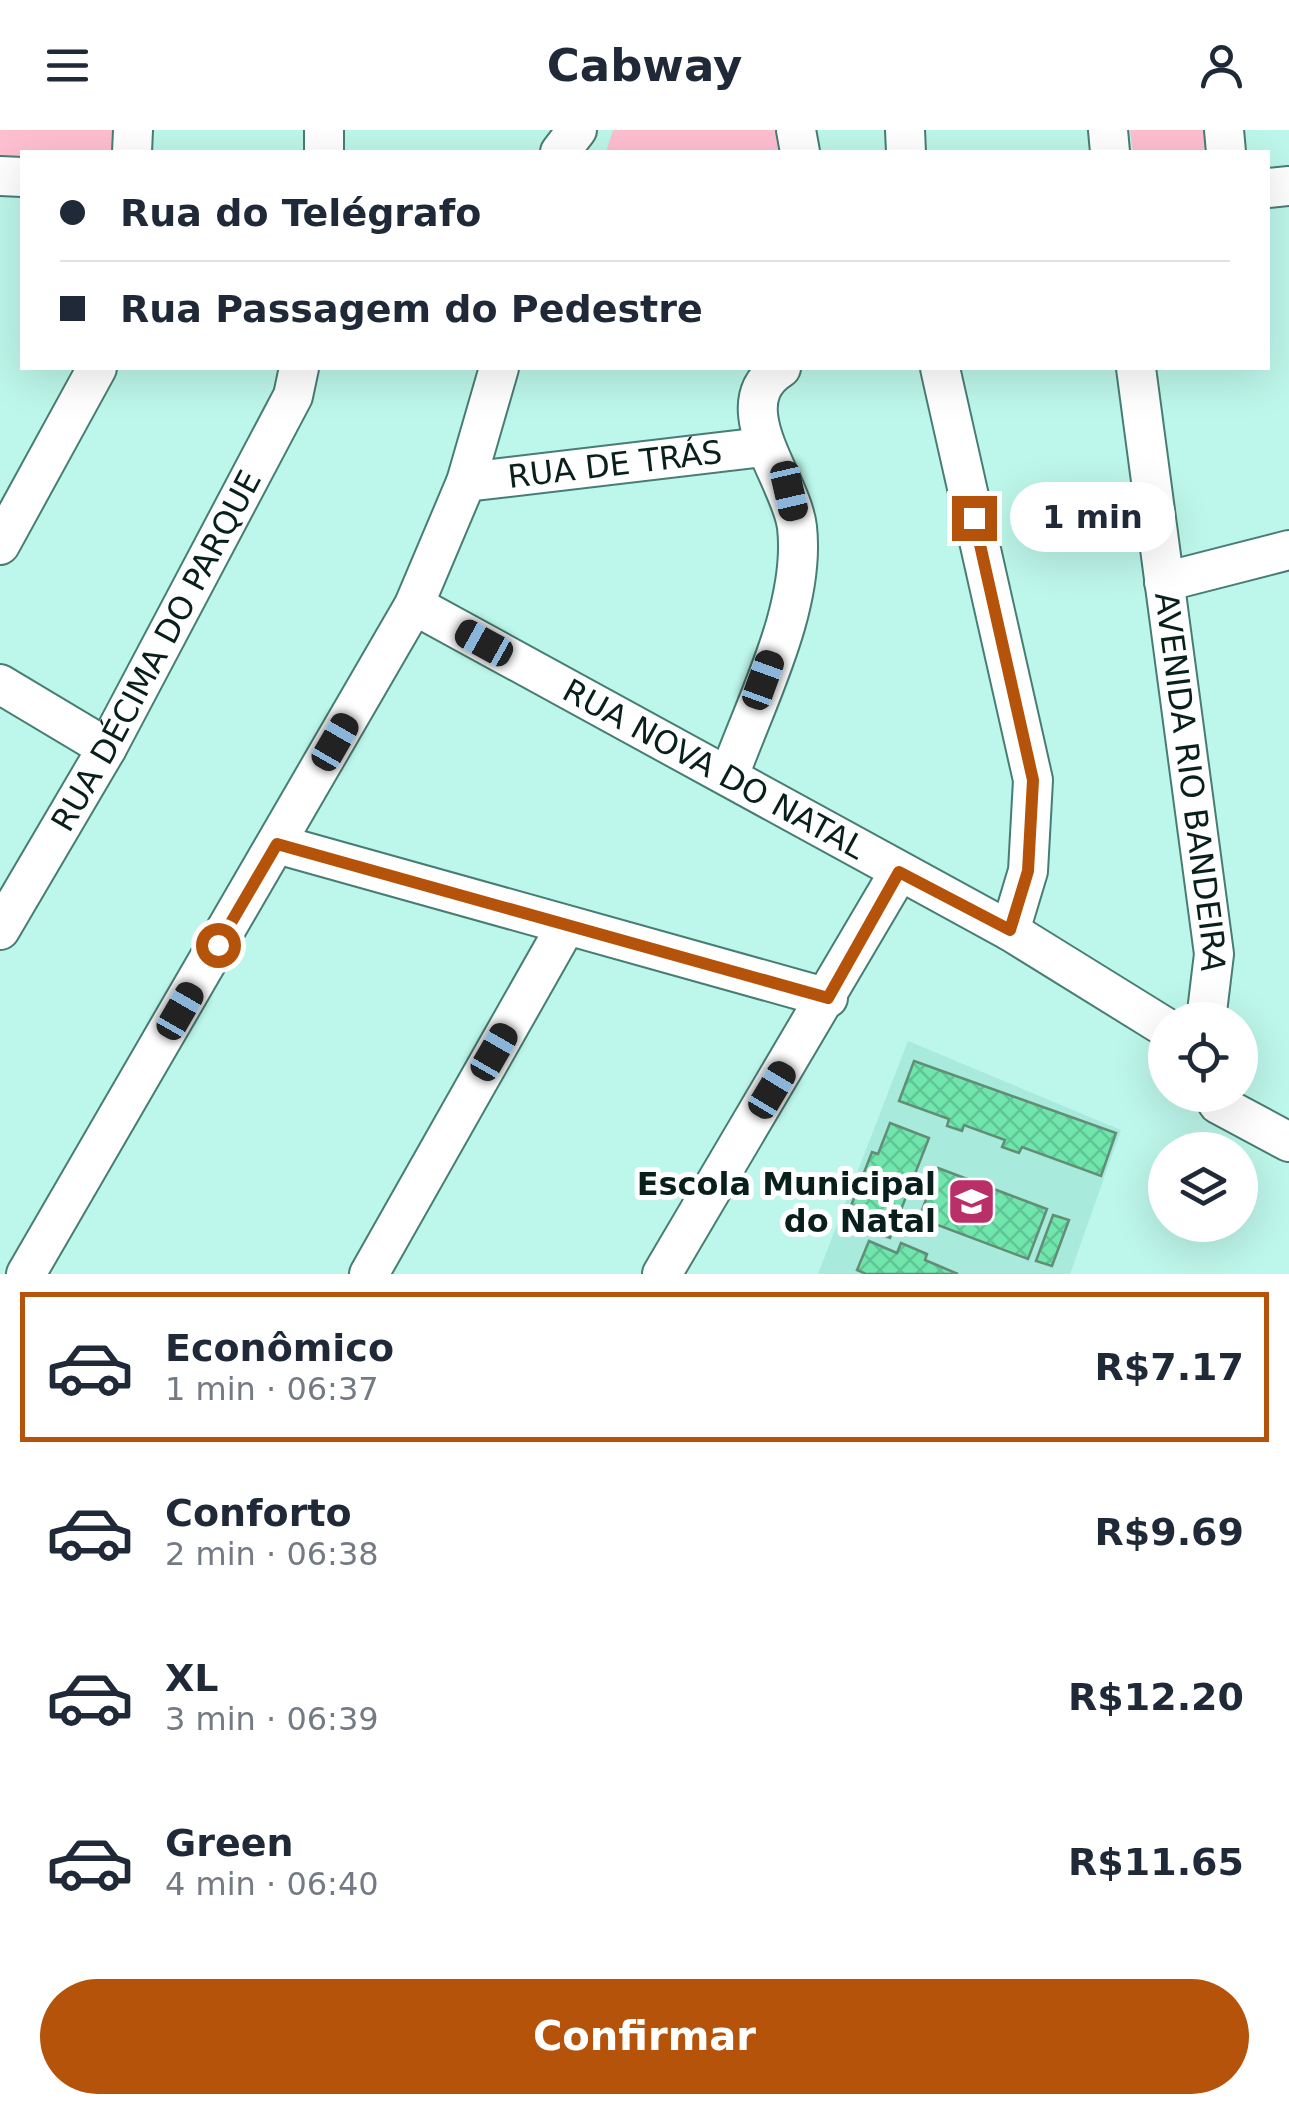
<!DOCTYPE html>
<html lang="pt">
<meta charset="utf-8">
<style>
:root{--surface:#fff;--page:#f2f2f3;--text:#1f2937;--muted:#747a83;--line:#e0e1e3;--accent:#b45309}
body{margin:0;font-family:"DejaVu Sans",sans-serif;background:var(--page);color:var(--text);height:100vh;display:flex;flex-direction:column;font-size:38px;white-space:nowrap}
*{box-sizing:border-box;margin:0}
p{font-size:32px;color:var(--muted)}
.icon{flex:none;width:55px;height:55px;fill:none;stroke:currentColor;stroke-width:2;stroke-linecap:round;stroke-linejoin:round}
.map{position:relative;height:1144px;overflow:hidden}
.sheet{display:flex;flex-direction:column;background:var(--surface);flex:1}
.sheet>*{flex:none}
.top-card{position:absolute;left:20px;top:20px;width:1250px;height:220px;border-radius:0px;box-shadow:0 10px 40px #0002;display:grid;align-content:center;height:220px;padding:0 40px;background:var(--surface)}
.tools{position:absolute;left:1148px;top:872px;display:grid;gap:20px}
.tools a{display:grid;place-items:center;width:110px;height:110px;border-radius:50%;background:var(--surface);box-shadow:0 10px 40px #0002;font-size:50px}
.end{position:absolute;width:45px;height:45px;margin:-22px;border:12px solid #b45309;background:#fff;box-shadow:0 0 0 5px #fff}
.from{border-radius:50%}
.bubble{position:absolute;height:70px;border-radius:35px;background:var(--surface);box-shadow:0 10px 40px #0002;font-size:32px;font-weight:600;line-height:70px;text-align:center}
.car{position:absolute;width:30px;height:60px;margin:-30px -15px;border-radius:12px;box-shadow:0 0 8px 2px #0007;background:linear-gradient(#222 24%,#8ab4d8 0 40%,#222 0 76%,#8ab4d8 0 86%,#222 0)}
.top-card b{display:flex;align-items:center;gap:35px;height:95px;font-size:38px}
.top-card b+b{border-top:2px solid var(--line)}
.top-card i{width:25px;height:25px;background:var(--text)}
ul{padding:18px 0 0;list-style:none}
li{display:flex;align-items:center;gap:30px;height:150px;margin:0 20px 15px;padding:0 20px;border:5px solid transparent;border-radius:0px}
li div{flex:1}
li b{display:block;font-size:38px}
li em{font-style:normal;font-weight:600}
li.selected{border-color:var(--accent)}
li>.icon{width:90px;height:90px;stroke-width:1.5}
.primary-button{display:flex;gap:20px;margin-top:auto;padding:20px 40px}
.primary-button a{flex:1;height:115px;border-radius:60px;background:var(--accent);color:#fff;font-size:40px;font-weight:600;line-height:115px;text-align:center}
header{display:flex;justify-content:space-between;align-items:center;height:130px;padding:0 40px;background:var(--surface);font-size:45px;font-weight:600}
.map>svg:first-child{display:block}
.built{fill:#a8eadc}
.park{fill:#febfd1}
.building{fill:url(#building-cross-hatch);stroke:#628d76;stroke-width:2.5}
.lines{fill:none;stroke-linecap:round;stroke-linejoin:round}
.minor-casing{stroke:#487d73;stroke-width:42}
.minor{stroke:#fff;stroke-width:38}
.route{stroke:#b45309;stroke-width:12}
.labels{text-anchor:middle;dominant-baseline:central;stroke-width:10;stroke-linejoin:round;paint-order:stroke}
.street-label{font-size:32px;fill:#081f1b;stroke:#fff}
.poi-label{font-size:32px;font-weight:bold;fill:#081f1b;stroke:#fff;text-anchor:end}
</style>
<header><svg class="icon" aria-label="menu" viewBox="0 0 24 24"><path d="M4 6h16M4 12h16M4 18h16"/></svg>Cabway<svg class="icon" aria-label="person" viewBox="0 0 24 24"><circle cx="12" cy="8" r="4"/><path d="M4 21q1-7 8-7t8 7"/></svg></header>
<div class="map">
<svg width="1289" height="1144" viewBox="0 0 1289 1144">
<defs>
<pattern id="building-cross-hatch" width="8" height="8" patternUnits="userSpaceOnUse" patternTransform="scale(2.5)"><rect width="8" height="8" fill="#70e6ad"/><path d="M0 0l8 8M0 8l8-8" fill="none" stroke="#60c594"/></pattern>
</defs>
<rect width="100%" height="100%" fill="#bdf6ea"/>
<path class="built" d="M908 911 1121 1000 1070 1144H818Z"/>
<path class="park" d="M0 0H133L132 22H22V47L0 46Z
M613 0H785L789 22H606Z
M1130 0H1213L1215 22H1133Z"/>
<path class="building" d="M914 931 1116 1003 1101 1046 1022 1017 1019 1023 1002 1017 1005 1010 964 995 962 1001 947 996 949 989 899 971Z
M890 993 929 1008 890 1108 845 1091 872 1022 878 1024Z
M938 1038 1047 1079 1028 1129 919 1088Z
M1053 1085 1069 1090 1052 1136 1036 1131Z
M869 1111 897 1123 901 1113 927 1124 925 1130 958 1144H866L857 1140Z"/>
<g class="lines">
<defs>
<g id="minor">
<path d="M796 0 800 22"/>
<path d="M905 0 906 22"/>
<path d="M1108 0 1110 22"/>
<path d="M1224 0 1226 22"/>
<path d="M132 22 133 0"/>
<path d="M324 22V0"/>
<path d="M560 22 577 0"/>
<path d="M0 46 22 47"/>
<path d="M1268 58 1289 56"/>
<path d="M940 238 1033 650 1028 741 1010 801"/>
<path id="s1" d="M1136 238 1214 824 1206 890"/>
<path id="s2" d="M466 352 762 317"/>
<path d="M0 415 97 238"/>
<path d="M1164 452 1289 420"/>
<path id="s3" d="M414 475 1010 801 1165 897"/>
<path d="M0 554 107 618"/>
<path d="M729 646C756 571 806 477 797 397 791 348 723 275 781 238"/>
<path d="M277 714 828 868"/>
<path id="s4" d="M0 800 107 618 293 266 299 238"/>
<path d="M1213 965 1218 974 1289 1012"/>
<path d="M26 1144 414 475 466 352 499 238"/>
<path d="M369 1144 566 796"/>
<path d="M662 1144 899 742"/>
</g>
</defs>
<use href="#minor" class="minor-casing"/>
<use href="#minor" class="minor"/>
</g>
<g class="lines">
<path class="route" d="M218 815 277 714 828 868 899 742 1010 800 1028 741 1033 650 974 388"/>
</g>
<defs>
<symbol id="school-square" viewBox="-11 -11 22 22"><rect x="-9" y="-9" width="18" height="18" rx="4" fill="#b92f68" stroke="#fff"/><path d="M0-5L7-2L0 1L-7-2ZM-4 1L0 2.5L4 1V4Q0 6-4 4Z" fill="#fff"/></symbol>
</defs>
<g fill-rule="evenodd">
<use href="#school-square" x="944" y="1044" width="55" height="55"/>
</g>
<g class="labels">
<g class="street-label">
<text stroke="none"><textPath href="#s2" startOffset="150">RUA DE TRÁS</textPath></text>
<text stroke="none"><textPath href="#s4" startOffset="320">RUA DÉCIMA DO PARQUE</textPath></text>
<text stroke="none"><textPath href="#s3" startOffset="342">RUA NOVA DO NATAL</textPath></text>
<text stroke="none"><textPath href="#s1" startOffset="418">AVENIDA RIO BANDEIRA</textPath></text>
</g>
<g class="poi-label">
<text x="936" y="1054">Escola Municipal<tspan x="936" dy="37">do Natal</tspan></text>
</g>
</g>
</svg>
<div class="tools">
<a><svg class="icon" aria-label="locate" viewBox="0 0 24 24"><circle cx="12" cy="12" r="6"/><path d="M12 2v4M12 18v4M2 12h4M18 12h4"/></svg></a>
<a><svg class="icon" aria-label="layers" viewBox="0 0 24 24"><path d="M12 4l9 5-9 5-9-5zM3 14l9 5 9-5"/></svg></a>
</div>
<i class="end from" style="left:218px;top:815px"></i>
<i class="end" style="left:974px;top:388px"></i>
<div class="bubble" style="left:1010px;top:352px;width:165px">1 min</div>
<i class="car" style="left:789px;top:361px;rotate:167deg"></i>
<i class="car" style="left:484px;top:513px;rotate:299deg"></i>
<i class="car" style="left:763px;top:550px;rotate:20deg"></i>
<i class="car" style="left:335px;top:612px;rotate:30deg"></i>
<i class="car" style="left:180px;top:881px;rotate:30deg"></i>
<i class="car" style="left:494px;top:922px;rotate:30deg"></i>
<i class="car" style="left:772px;top:960px;rotate:31deg"></i>
<div class="top-card">
<b><i class="from"></i>Rua do Telégrafo</b>
<b><i></i>Rua Passagem do Pedestre</b>
</div>
</div>
<section class="sheet">
<ul>
<li class="selected"><svg class="icon" aria-label="car" viewBox="0 0 24 24"><path d="M5 17H2v-5l4-1 3-4h7l3 4 3 1v5h-3M9 17h6M6 11h13"/><circle cx="7" cy="17" r="2"/><circle cx="17" cy="17" r="2"/></svg><div><b>Econômico</b><p>1 min · 06:37</p></div><em>R$7.17</em></li>
<li><svg class="icon" aria-label="car" viewBox="0 0 24 24"><path d="M5 17H2v-5l4-1 3-4h7l3 4 3 1v5h-3M9 17h6M6 11h13"/><circle cx="7" cy="17" r="2"/><circle cx="17" cy="17" r="2"/></svg><div><b>Conforto</b><p>2 min · 06:38</p></div><em>R$9.69</em></li>
<li><svg class="icon" aria-label="car" viewBox="0 0 24 24"><path d="M5 17H2v-5l4-1 3-4h7l3 4 3 1v5h-3M9 17h6M6 11h13"/><circle cx="7" cy="17" r="2"/><circle cx="17" cy="17" r="2"/></svg><div><b>XL</b><p>3 min · 06:39</p></div><em>R$12.20</em></li>
<li><svg class="icon" aria-label="car" viewBox="0 0 24 24"><path d="M5 17H2v-5l4-1 3-4h7l3 4 3 1v5h-3M9 17h6M6 11h13"/><circle cx="7" cy="17" r="2"/><circle cx="17" cy="17" r="2"/></svg><div><b>Green</b><p>4 min · 06:40</p></div><em>R$11.65</em></li>
</ul>
<div class="primary-button"><a>Confirmar</a></div>
</section>
